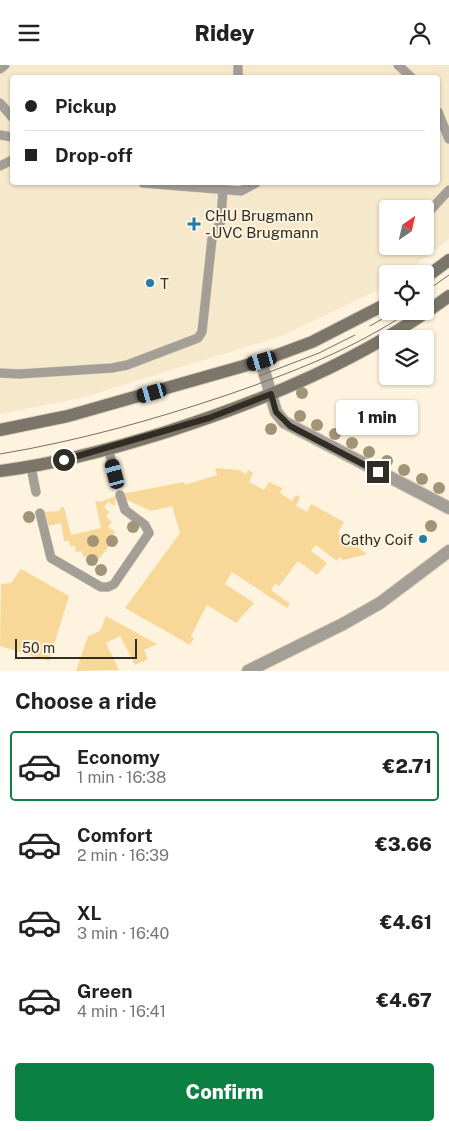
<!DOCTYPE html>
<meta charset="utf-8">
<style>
:root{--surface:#fff;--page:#f6f6f6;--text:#222;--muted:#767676;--line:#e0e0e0;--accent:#0b8043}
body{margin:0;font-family:"Public Sans",sans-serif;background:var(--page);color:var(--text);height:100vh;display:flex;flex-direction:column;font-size:19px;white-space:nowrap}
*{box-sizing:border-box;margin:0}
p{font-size:16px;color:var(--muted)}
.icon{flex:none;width:28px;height:28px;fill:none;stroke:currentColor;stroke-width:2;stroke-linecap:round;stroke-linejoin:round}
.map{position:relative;height:606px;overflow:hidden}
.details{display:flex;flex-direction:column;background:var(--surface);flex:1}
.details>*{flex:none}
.banner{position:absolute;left:10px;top:10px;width:430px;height:110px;border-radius:5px;box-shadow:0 1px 4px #0004;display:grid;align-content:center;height:110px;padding:0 15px;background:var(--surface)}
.needle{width:32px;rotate:34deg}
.tools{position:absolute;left:379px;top:135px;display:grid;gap:10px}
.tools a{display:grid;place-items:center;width:55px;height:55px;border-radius:5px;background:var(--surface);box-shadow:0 1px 4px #0004;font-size:25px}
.scale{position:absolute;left:15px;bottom:12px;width:122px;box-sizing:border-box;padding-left:5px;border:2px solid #312d25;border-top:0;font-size:14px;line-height:18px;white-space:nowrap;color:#312d25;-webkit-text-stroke:4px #fef3de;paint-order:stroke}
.end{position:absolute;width:22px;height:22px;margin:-11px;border:6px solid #312d25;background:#fff;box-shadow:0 0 0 2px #fff}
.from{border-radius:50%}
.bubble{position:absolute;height:35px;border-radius:5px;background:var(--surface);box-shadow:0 1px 4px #0004;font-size:16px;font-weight:800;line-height:35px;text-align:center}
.car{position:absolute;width:15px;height:30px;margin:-15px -8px;border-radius:6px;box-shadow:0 0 4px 1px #0007;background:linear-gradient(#222 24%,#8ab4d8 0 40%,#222 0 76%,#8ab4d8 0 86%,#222 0)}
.banner b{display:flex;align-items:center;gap:18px;height:48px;font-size:19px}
.banner b+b{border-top:1px solid var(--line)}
.banner i{width:12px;height:12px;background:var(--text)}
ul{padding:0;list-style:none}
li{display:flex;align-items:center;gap:15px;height:70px;margin:0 10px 8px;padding:0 5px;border:2px solid transparent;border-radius:5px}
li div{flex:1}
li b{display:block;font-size:19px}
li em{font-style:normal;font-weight:800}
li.current{border-color:var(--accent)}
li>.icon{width:45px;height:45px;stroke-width:1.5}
h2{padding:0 15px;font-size:22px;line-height:60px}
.primary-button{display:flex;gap:10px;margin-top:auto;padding:10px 15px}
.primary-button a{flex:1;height:58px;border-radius:5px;background:var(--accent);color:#fff;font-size:20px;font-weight:800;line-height:58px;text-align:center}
header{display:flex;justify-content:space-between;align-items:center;height:65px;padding:0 15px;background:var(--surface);font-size:22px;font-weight:800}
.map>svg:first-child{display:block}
.built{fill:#f6e8cb;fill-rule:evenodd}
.green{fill:#f7d898}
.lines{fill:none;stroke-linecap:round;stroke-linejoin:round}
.lane-casing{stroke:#d9cfbd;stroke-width:10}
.street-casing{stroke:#d9cfbd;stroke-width:14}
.secondary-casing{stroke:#d9cfbd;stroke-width:14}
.lane{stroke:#a39e96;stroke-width:9}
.street{stroke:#a39e96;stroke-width:12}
.secondary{stroke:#7c7569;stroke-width:12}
.tram{stroke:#756f62;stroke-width:1}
.tree{fill:#a29477}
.route{stroke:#312d25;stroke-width:6}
.poi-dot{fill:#1e7daa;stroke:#fef3de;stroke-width:2}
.labels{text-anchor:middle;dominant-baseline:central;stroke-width:4;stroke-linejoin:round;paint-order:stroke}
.poi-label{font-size:15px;fill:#312d25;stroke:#fef3de;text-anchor:start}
</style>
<header><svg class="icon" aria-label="menu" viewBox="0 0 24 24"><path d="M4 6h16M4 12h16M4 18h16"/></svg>Ridey<svg class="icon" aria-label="person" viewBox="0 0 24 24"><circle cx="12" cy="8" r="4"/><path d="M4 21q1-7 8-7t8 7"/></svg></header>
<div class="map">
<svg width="449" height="606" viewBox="0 0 449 606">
<rect width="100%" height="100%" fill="#fef3de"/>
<path class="built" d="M0 0H449V174L404 209H388L386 221 282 271 81 333 0 349ZM12 12H438V118H12ZM388 144H425V181H388Z"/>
<path class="green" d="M215 403 239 405 246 409 248 405 253 408 249 417 264 425 269 417 282 423 280 428 292 436 296 430 300 432 296 441 307 447 311 439 344 457 338 468 367 489 343 495 339 492 337 496 316 480 311 486 327 498 317 510 298 496 279 521 275 519 271 525 290 539 287 543 232 507 225 519 254 538 236 558 207 540 191 571 194 573 190 580 125 543 180 468 172 441 151 446 125 434 122 429 184 417 185 420 217 410Z
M116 431 115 441 108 437 104 442 109 447 106 452 112 457 108 462 115 467 111 472 114 475 97 496 90 497 89 491 83 492 82 486 76 487 75 481H70L69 476H64L61 458 49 461 44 447 60 446V443L64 442 71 470 101 463 95 435 100 437Z
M21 504 69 531 49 596 0 581 1 519 11 518Z
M106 551 157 579 144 585 148 594 135 600 120 571 106 578 119 605 76 606 88 571 100 566Z"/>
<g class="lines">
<defs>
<path id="lane" d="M398 0 411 12
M0 4 5 0
M238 12V0
M0 38 12 52
M438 47 449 74
M0 70 12 72
M0 101 12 95
M143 118 241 126 256 118
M425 151 449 125
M0 308 19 309 112 303 127 300 198 273 202 267 212 174 221 156 223 124
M108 383 115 409
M31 402 36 427
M40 448 51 493 101 522H108L114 519 149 468 145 460 125 445 120 430"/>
<path id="street" d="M261 296 276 347 284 357 449 443
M248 606 343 559 380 538 449 486"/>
<path id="secondary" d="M425 213 449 195
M0 365 68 351 261 296 312 277 388 238
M0 406C57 399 112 384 166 367 266 335 364 294 449 231"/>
</defs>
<use href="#lane" class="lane-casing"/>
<use href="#street" class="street-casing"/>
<use href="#secondary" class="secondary-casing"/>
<use href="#lane" class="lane"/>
<use href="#street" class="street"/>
<use href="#secondary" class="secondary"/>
<path class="tram" d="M425 227 449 210
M370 261 396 246
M259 311 319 288 355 270
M0 389C78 376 153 355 227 330 291 308 354 284 410 246"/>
</g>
<g class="tree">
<circle cx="302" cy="328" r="6"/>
<circle cx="300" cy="351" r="6"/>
<circle cx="317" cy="360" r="6"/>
<circle cx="271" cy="364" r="6"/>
<circle cx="335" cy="369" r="6"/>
<circle cx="352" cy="378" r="6"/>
<circle cx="369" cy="387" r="6"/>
<circle cx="387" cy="396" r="6"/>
<circle cx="404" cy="405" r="6"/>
<circle cx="422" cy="414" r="6"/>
<circle cx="439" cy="423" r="6"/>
<circle cx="29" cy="452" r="6"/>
<circle cx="431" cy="461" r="6"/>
<circle cx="133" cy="462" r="6"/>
<circle cx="93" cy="476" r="6"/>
<circle cx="112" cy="476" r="6"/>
<circle cx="92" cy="495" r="6"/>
<circle cx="101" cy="505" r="6"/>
</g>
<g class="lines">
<path class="route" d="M64 395 209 353 271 329 276 347 290 361 378 407"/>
</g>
<g class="poi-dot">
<path d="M191.5 151.5h5v5h5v5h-5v5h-5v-5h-5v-5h5z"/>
<circle cx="150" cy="218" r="5"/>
<circle cx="423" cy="474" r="5"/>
</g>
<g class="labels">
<g class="poi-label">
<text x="205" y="150">CHU Brugmann<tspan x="205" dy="17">- UVC Brugmann</tspan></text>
<text x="160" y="218">T</text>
<text x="413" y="474" text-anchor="end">Cathy Coif</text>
</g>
</g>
</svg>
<div class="tools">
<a><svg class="needle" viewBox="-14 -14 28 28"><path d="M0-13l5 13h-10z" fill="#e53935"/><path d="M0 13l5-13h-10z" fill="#767676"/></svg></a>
<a><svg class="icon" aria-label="locate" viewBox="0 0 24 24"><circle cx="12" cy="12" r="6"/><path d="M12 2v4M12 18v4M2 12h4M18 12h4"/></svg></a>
<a><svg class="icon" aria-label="layers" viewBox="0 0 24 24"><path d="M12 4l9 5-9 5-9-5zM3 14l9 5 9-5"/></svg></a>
</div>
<div class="scale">50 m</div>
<i class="end from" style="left:64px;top:395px"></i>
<i class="end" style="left:378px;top:407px"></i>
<div class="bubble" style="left:336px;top:335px;width:82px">1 min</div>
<i class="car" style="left:262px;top:296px;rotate:254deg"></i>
<i class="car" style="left:152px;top:328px;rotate:254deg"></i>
<i class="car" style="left:115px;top:409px;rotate:345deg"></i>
<div class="banner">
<b><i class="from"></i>Pickup</b>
<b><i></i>Drop-off</b>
</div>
</div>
<section class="details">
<h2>Choose a ride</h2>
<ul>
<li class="current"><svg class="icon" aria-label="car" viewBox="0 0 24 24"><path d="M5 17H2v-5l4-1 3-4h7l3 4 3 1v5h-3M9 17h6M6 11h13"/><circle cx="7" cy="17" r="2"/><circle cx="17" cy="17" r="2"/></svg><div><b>Economy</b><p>1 min · 16:38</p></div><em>€2.71</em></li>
<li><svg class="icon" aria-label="car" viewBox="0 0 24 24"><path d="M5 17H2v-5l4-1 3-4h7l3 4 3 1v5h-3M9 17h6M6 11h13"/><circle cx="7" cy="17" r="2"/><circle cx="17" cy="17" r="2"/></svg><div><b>Comfort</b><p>2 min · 16:39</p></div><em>€3.66</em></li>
<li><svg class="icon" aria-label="car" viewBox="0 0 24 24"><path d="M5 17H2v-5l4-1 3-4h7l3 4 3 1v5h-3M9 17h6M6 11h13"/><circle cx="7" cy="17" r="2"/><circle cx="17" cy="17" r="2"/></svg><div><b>XL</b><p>3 min · 16:40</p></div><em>€4.61</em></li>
<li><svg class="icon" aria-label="car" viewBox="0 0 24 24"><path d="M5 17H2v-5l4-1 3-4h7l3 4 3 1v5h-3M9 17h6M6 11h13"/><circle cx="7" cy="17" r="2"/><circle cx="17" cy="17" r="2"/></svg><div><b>Green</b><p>4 min · 16:41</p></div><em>€4.67</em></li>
</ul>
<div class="primary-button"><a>Confirm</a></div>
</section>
